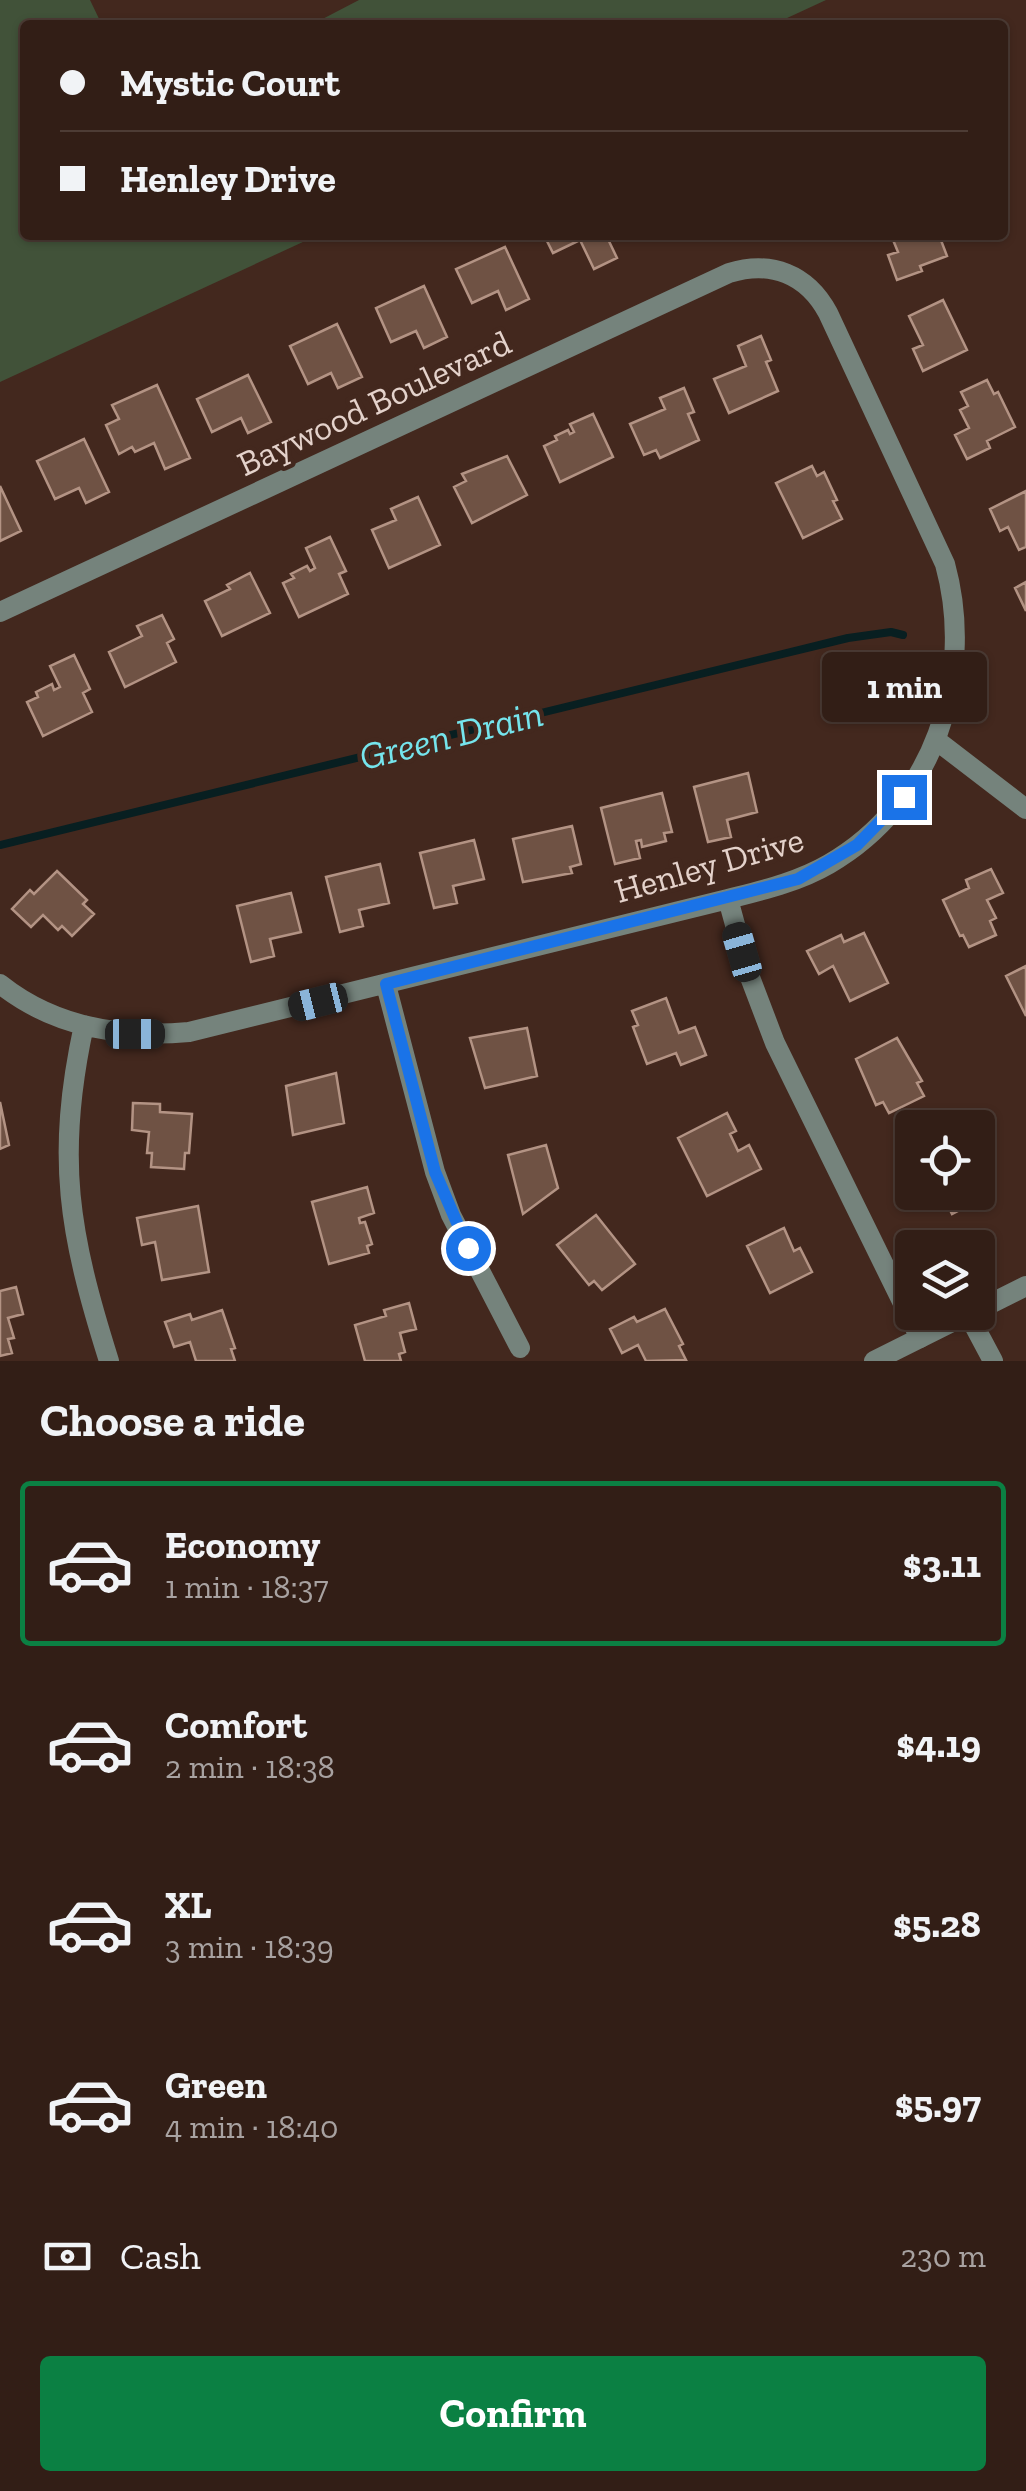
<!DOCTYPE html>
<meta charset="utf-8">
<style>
:root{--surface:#321e16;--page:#3d2b23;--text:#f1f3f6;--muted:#a8a2a1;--line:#4d3c35;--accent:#0b8043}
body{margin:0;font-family:"Zilla Slab",serif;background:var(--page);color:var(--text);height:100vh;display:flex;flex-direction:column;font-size:38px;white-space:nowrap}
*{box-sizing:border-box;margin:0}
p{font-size:32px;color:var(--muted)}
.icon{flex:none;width:55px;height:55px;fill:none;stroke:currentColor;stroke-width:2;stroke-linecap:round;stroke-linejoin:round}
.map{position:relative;height:1361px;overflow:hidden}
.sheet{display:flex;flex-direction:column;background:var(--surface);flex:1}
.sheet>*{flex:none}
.hud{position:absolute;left:20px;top:20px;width:988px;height:220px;border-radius:10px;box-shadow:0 2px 8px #0004,0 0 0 2px var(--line);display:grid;align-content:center;height:220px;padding:0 40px;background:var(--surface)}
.controls{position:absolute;left:895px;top:1110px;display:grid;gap:20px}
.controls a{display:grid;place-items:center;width:100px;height:100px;border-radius:10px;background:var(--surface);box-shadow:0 2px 8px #0004,0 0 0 2px var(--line);font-size:50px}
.end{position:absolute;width:45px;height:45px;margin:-22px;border:12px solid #1a73e8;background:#fff;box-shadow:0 0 0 5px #fff}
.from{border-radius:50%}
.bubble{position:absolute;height:70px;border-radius:10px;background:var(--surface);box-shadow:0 2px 8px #0004,0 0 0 2px var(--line);font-size:32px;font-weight:800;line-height:70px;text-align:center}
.car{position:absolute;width:30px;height:60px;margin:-30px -15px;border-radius:12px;box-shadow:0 0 8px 2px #0007;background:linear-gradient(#222 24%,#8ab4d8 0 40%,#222 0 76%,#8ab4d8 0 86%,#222 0)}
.hud b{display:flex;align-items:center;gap:35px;height:95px;font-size:38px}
.hud b+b{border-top:2px solid var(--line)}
.hud i{width:25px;height:25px;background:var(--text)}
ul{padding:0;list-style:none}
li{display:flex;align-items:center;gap:30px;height:165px;margin:0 20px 15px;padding:0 20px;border:5px solid transparent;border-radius:10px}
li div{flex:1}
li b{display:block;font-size:38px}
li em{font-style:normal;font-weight:800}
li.selected{border-color:var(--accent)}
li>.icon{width:90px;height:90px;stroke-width:1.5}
h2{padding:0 40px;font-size:45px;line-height:120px}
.pay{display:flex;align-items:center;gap:25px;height:110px;padding:0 40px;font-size:38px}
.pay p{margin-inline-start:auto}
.primary-button{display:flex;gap:20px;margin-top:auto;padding:20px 40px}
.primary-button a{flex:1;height:115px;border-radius:10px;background:var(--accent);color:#fff;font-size:40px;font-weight:800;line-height:115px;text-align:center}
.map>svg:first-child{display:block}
.green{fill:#415239}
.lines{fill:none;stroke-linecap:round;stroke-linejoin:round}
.stream{stroke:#081f21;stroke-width:8}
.building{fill:#6f5244;stroke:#b39384;stroke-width:2.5}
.minor{stroke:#75837c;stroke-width:20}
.tertiary{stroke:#75837c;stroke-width:20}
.route{stroke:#1a73e8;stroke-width:12}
.labels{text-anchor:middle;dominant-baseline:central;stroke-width:9;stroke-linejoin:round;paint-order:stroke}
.street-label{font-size:35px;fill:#e4d2cb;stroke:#43281e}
.water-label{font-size:38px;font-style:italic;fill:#75e5ed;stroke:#43281e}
</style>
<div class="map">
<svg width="1026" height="1361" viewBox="0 0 1026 1361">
<rect width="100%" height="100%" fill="#43281e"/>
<path class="green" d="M0 0H90L102 25H25V235H318L0 382Z
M359 0H826L772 25H311Z"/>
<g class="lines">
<path class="stream" d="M0 845 848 638 891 632 903 635"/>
</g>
<path class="building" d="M544 235H606L617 258 594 269 580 240 553 253Z
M891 235H939L947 256 920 266 922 271 897 280 888 255 898 252Z
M505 247 529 299 506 310 498 291 472 303 456 269Z
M424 286 447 337 424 348 416 331 391 342 376 308Z
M943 300 967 350 923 371 913 349 923 345 909 316Z
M337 324 362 377 338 388 331 373 308 384 290 346Z
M761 336 771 360 766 362 778 391 729 413 714 379 746 366 738 346Z
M248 375 271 422 248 433 241 418 212 432 197 399Z
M987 380 994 394 998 392 1015 427 987 441 990 448 967 459 955 435 969 428 960 410 968 406 961 392Z
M157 385 190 458 165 469 154 443 135 452 132 447 119 454 106 425 119 419 112 405Z
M684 388 694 412 688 414 699 440 660 458 656 450 644 455 630 424 665 409 660 398Z
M593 414 613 457 560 482 544 446 557 440 555 436 568 430 570 434 574 432 570 424Z
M84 439 109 492 86 503 79 488 55 499 37 461Z
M507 456 527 495 472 523 454 487 466 481 462 474Z
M812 466 817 476 824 472 837 500 833 501 842 519 803 538 776 483Z
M0 486 21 531 0 541Z
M1026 491V547L1019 550 1008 527 1000 531 990 509Z
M418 497 440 545 389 568 372 530 396 520 391 509Z
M330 537 346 571 339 574 348 594 299 617 283 583 294 578 291 574 307 566 310 571 315 568 306 548Z
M250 573 270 613 222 636 205 601 230 589 227 585Z
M1026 582V611L1015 588Z
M162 615 174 639 167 643 176 662 125 687 109 652 142 636 137 626Z
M74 655 90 689 83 693 92 712 43 736 27 702 38 697 36 692 52 684 54 690 60 687 50 666Z
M748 773 757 812 727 820 731 837 708 842 694 787Z
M662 793 672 832 664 833 666 841 642 847 641 840 636 841 640 858 615 864 601 808Z
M572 826 581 864 570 867 572 873 523 882 513 839Z
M474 840 484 879 453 886 457 903 434 908 420 853Z
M380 864 389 903 359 910 363 926 340 932 326 877Z
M991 869 1003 893 987 900 996 918 990 921 996 935 969 947 963 935 960 936 943 900 969 888 966 880Z
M57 871 87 900 83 904 94 914 72 936 62 926 58 930 43 915 31 927 12 909 30 890 34 894Z
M291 893 301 932 270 939 274 956 251 962 237 906Z
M864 933 888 983 850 1001 833 966 819 974 807 951 841 935 844 942Z
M1026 966V1016L1006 976Z
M666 998 679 1033 695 1027 706 1055 681 1065 676 1053 647 1064 633 1027 638 1025 632 1011Z
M527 1028 537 1076 485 1088 470 1038Z
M897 1038 922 1081 917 1083 924 1096 889 1113 883 1102 876 1105 856 1059Z
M336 1073 344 1123 293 1135 286 1086Z
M0 1102 9 1145 0 1149Z
M133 1103 160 1104V1112L192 1114 189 1153H185L184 1169 151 1167 152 1153H147L149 1132 132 1130Z
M727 1113 736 1131 730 1134 738 1151 749 1145 761 1169 707 1196 678 1138Z
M546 1145 558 1188 523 1214 508 1155Z
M367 1187 374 1213 359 1218 360 1223 365 1222 372 1244 367 1246 369 1253 329 1264 312 1202Z
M941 1192H977L981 1199 952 1214Z
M198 1206 209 1272 162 1280 155 1242 142 1245 137 1218Z
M596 1215 635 1264 602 1290 594 1281 589 1285 557 1245Z
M784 1228 794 1251 800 1248 812 1272 770 1293 747 1246Z
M16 1287 23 1314 8 1318 14 1338 8 1339 12 1353 0 1356V1291Z
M409 1303 416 1329 400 1333 405 1352 399 1354 401 1361H365L355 1325 386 1316 384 1310Z
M665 1309 683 1344 679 1346 686 1360 646 1361 638 1345 622 1353 610 1329 634 1317 637 1322Z
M222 1310 235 1348 231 1349 235 1361H196L190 1342 174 1347 165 1322 190 1314 192 1320Z"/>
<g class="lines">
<path class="minor" d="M0 612 729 273C771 260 807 274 828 313L945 564C976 677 933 804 829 864 798 882 763 890 728 899L189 1032C122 1038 54 1027 0 984
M936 740 1026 809
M728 899 748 972 775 1043 920 1338
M386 985 435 1172 451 1215 520 1348
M84 1025C55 1158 69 1234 109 1361
M968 1314 993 1361"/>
<path class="tertiary" d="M978 1310 1026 1286
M874 1361 972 1312"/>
</g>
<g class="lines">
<path class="route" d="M468 1248 435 1172 386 984 798 879 857 845 904 797"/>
</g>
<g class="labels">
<g class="street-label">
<text transform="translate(374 403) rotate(-25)">Baywood Boulevard</text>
<text transform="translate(709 865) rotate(-16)">Henley Drive</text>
</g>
<g class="water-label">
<text transform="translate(451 735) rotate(-14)">Green Drain</text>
</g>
</g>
</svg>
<div class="controls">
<a><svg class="icon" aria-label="locate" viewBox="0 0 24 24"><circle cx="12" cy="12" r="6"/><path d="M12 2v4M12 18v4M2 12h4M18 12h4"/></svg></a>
<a><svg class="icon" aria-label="layers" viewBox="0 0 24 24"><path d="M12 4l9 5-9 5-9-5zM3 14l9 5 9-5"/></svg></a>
</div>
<i class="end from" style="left:468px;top:1248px"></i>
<i class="end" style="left:904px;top:797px"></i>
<div class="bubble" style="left:822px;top:652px;width:165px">1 min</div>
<i class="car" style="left:742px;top:952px;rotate:344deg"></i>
<i class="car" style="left:318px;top:1002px;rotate:256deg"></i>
<i class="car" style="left:135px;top:1034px;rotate:90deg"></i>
<div class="hud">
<b><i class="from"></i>Mystic Court</b>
<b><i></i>Henley Drive</b>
</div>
</div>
<section class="sheet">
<h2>Choose a ride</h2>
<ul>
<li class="selected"><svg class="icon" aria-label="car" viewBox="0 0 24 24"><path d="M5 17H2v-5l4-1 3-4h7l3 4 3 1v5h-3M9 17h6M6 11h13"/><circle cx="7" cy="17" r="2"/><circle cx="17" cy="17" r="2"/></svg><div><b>Economy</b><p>1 min · 18:37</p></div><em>$3.11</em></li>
<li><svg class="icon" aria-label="car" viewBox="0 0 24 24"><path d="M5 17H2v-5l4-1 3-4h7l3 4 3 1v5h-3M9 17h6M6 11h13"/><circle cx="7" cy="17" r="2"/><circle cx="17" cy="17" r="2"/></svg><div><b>Comfort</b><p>2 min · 18:38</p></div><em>$4.19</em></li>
<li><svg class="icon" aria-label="car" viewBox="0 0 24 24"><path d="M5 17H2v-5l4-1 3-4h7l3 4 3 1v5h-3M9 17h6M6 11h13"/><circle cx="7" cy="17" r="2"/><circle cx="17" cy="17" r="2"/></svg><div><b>XL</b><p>3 min · 18:39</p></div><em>$5.28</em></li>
<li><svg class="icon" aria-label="car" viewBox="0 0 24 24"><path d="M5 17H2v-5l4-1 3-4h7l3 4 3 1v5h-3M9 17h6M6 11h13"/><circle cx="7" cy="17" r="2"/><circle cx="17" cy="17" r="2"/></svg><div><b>Green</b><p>4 min · 18:40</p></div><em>$5.97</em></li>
</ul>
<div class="pay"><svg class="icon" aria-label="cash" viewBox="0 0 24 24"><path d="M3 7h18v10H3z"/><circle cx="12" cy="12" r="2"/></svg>Cash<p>230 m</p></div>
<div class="primary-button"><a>Confirm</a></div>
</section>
